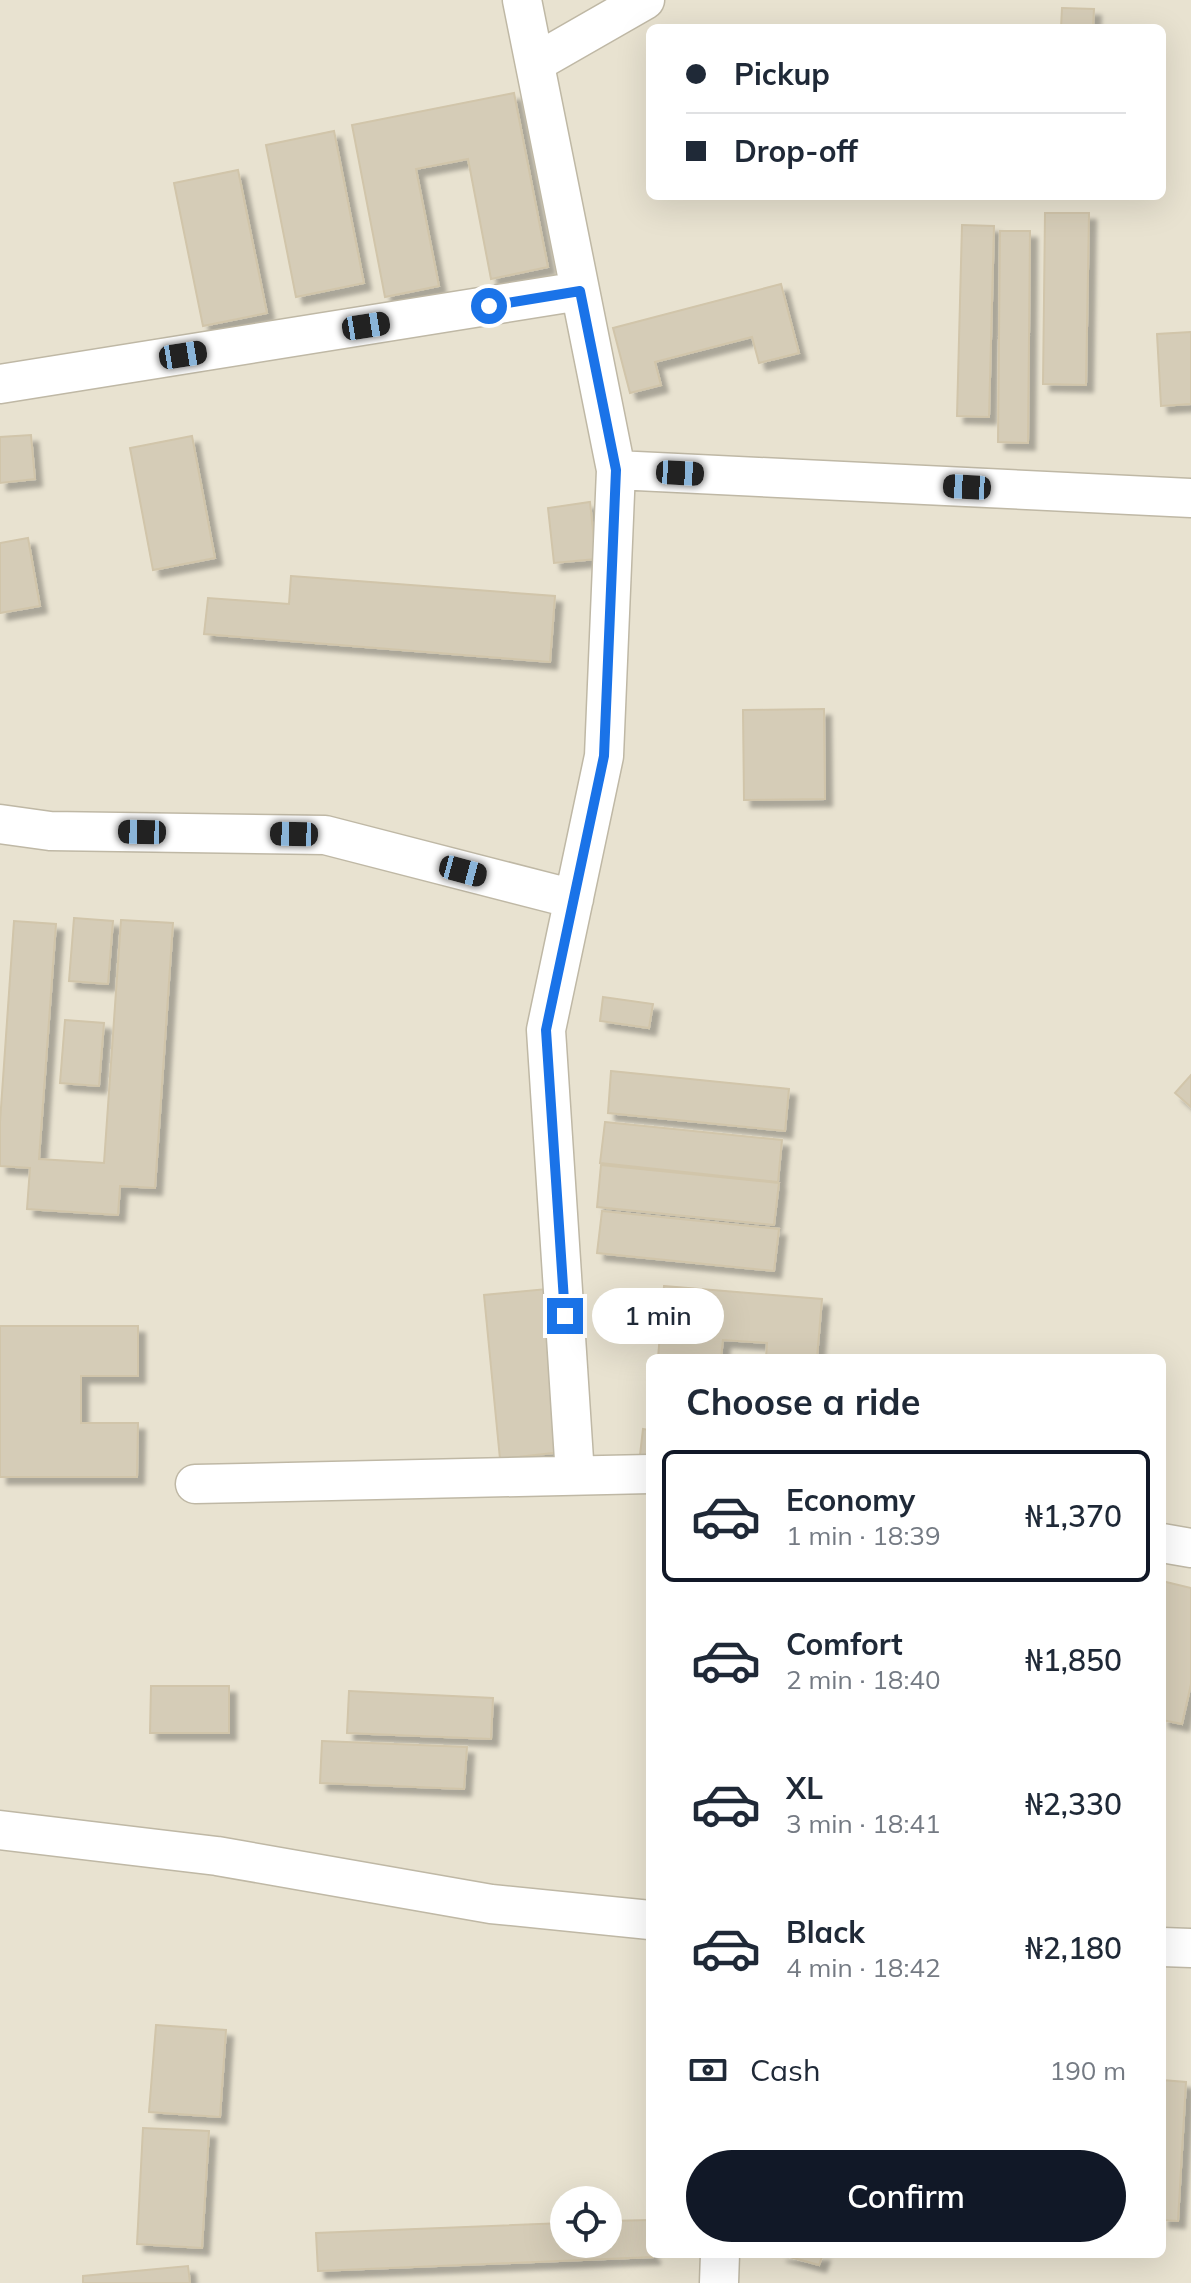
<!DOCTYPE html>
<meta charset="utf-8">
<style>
:root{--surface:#fff;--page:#f6f6f7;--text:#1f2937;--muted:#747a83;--line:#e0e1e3;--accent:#111827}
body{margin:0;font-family:Mulish,sans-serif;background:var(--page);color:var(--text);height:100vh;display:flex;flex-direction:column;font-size:30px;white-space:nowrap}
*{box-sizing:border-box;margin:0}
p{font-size:26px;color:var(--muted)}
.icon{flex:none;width:44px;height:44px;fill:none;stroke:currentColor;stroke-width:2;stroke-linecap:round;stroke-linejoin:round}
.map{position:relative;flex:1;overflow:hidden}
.side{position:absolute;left:646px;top:1354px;width:520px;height:904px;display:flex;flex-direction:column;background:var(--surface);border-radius:12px;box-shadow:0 8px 32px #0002}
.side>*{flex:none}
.top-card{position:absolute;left:646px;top:24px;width:520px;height:176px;border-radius:12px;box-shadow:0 8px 32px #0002;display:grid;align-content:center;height:176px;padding:0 40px;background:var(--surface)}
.fabs{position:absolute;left:550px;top:2186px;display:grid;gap:16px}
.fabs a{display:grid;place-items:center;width:72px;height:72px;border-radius:50%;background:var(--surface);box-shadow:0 8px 32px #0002;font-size:40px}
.end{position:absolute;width:36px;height:36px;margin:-18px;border:10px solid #1a73e8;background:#fff;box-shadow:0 0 0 4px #fff}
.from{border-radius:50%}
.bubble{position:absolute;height:56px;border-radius:28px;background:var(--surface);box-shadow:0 8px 32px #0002;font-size:26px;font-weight:600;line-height:56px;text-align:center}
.car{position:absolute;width:24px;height:48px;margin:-24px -12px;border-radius:10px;box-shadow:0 0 6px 2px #0007;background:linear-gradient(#222 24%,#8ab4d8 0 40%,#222 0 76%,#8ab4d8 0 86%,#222 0)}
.top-card b{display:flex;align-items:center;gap:28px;height:76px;font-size:30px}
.top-card b+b{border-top:2px solid var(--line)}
.top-card i{width:20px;height:20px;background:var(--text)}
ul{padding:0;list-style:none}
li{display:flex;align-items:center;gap:24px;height:132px;margin:0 16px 12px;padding:0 24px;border:4px solid transparent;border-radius:12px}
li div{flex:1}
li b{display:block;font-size:30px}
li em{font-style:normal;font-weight:600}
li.active{border-color:var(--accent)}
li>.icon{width:72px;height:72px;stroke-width:1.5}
h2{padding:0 40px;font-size:36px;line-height:96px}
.pay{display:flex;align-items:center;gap:20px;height:88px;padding:0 40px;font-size:30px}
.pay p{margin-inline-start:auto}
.action{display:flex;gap:16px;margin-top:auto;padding:16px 40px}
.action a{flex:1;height:92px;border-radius:48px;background:var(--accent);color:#fff;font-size:32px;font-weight:600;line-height:92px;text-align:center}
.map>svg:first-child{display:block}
.residential{fill:#e8e2d0;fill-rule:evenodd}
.building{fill:#d5ccb7;stroke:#d1c5aa;stroke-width:2;filter:url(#shadow)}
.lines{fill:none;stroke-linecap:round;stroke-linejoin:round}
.minor-casing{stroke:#bfb8a5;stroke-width:41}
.minor{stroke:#fff;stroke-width:38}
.route{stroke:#1a73e8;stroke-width:10}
</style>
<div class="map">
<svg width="1191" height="2283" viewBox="0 0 1191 2283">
<defs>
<filter id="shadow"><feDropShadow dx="7" dy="7" stdDeviation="2" flood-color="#0004"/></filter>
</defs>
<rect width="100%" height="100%" fill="#f3f0e3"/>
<path class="residential" d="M0 0H1191V2283H0ZM650 28H1162V196H650ZM650 1358H1162V2254H650ZM564 2200H608V2244H564Z"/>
<path class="building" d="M1062 8 1094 9 1093 28H1061Z
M514 93 548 267 491 279 468 159 416 169 439 286 385 297 352 125Z
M334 131 364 283 296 297 266 145Z
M238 170 267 313 203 326 174 183Z
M1045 213H1089L1086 385 1043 384Z
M962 225 994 226 989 417 957 416Z
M1000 231H1030L1028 443 998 442Z
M781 284 799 353 759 363 752 337 655 362 661 385 630 393 613 328Z
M1191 332V404L1161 406 1157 334Z
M31 435 35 479 0 483V437Z
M192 436 215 558 153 570 130 448Z
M590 502 596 559 554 563 548 508Z
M28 538 40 606 0 613V543Z
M291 576 555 596 550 662 204 634 208 598 289 604Z
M824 709 825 799 744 800 743 710Z
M74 918 113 921 108 984 69 981Z
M121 920 173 923 155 1188 120 1186 118 1215 27 1209 30 1168 0 1166V1122L14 921 56 924 39 1159 104 1163Z
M603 997 653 1004 649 1028 600 1021Z
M65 1020 104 1023 99 1086 60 1083Z
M611 1071 789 1089 785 1131 608 1113Z
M1191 1075V1107L1175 1093Z
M605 1122 782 1140 778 1182 600 1163Z
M601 1165 779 1183 774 1225 597 1207Z
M602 1211 779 1229 774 1271 597 1253Z
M664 1286 822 1299 817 1358H766L767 1343 723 1340 721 1358H658Z
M547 1289 562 1452 500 1459 484 1295Z
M0 1326H138V1376H81V1423H138L137 1477H0Z
M643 1429 650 1430V1456L640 1455Z
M1162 1581 1191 1588V1684L1182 1724 1162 1720Z
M151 1686H229V1733H150Z
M349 1691 493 1698 491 1739 347 1733Z
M322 1741 467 1747 464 1789 320 1783Z
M156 2025 226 2030 220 2117 149 2112Z
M1162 2080 1186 2082 1178 2221 1162 2220Z
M143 2128 209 2131 202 2248 137 2244Z
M650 2220V2254H653V2257L318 2271 316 2233 564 2223V2244H608V2221Z
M779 2254H823L819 2265Z
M188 2266 190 2283H83V2276Z"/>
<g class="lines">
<defs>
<path id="minor" d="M522 0 616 470 604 756 546 1030 575 1475
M535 63 645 0
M0 384 580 291
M616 470 1191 498
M0 824 50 831 325 835 574 899
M195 1484 650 1474
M1162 1543 1191 1548
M0 1830 217 1856 491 1904 650 1920
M1162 1947 1191 1948
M719 2283 720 2254"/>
</defs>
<use href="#minor" class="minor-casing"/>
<use href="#minor" class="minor"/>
</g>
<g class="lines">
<path class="route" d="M489 306 580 291 616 470 604 756 546 1030 565 1316"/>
</g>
</svg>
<div class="fabs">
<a><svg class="icon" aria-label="locate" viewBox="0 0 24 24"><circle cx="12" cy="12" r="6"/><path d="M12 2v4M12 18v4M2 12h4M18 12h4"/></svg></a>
</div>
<i class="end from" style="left:489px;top:306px"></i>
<i class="end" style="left:565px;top:1316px"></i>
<div class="bubble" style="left:592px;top:1288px;width:132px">1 min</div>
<i class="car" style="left:366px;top:326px;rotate:81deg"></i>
<i class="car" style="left:183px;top:355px;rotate:81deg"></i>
<i class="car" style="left:680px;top:473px;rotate:93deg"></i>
<i class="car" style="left:967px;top:487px;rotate:273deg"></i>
<i class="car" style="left:142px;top:832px;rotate:271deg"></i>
<i class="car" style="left:294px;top:834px;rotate:271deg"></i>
<i class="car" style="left:463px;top:871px;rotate:105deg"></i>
<div class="top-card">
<b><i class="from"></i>Pickup</b>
<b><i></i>Drop-off</b>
</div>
<section class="side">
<h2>Choose a ride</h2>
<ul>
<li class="active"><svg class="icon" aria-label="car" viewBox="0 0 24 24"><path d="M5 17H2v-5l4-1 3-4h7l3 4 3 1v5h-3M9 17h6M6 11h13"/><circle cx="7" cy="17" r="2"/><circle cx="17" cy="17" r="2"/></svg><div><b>Economy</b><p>1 min · 18:39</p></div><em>₦1,370</em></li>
<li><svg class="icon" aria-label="car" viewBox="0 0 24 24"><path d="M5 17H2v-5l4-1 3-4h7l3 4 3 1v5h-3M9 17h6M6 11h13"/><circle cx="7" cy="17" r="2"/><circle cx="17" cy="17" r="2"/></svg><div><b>Comfort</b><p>2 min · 18:40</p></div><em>₦1,850</em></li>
<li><svg class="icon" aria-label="car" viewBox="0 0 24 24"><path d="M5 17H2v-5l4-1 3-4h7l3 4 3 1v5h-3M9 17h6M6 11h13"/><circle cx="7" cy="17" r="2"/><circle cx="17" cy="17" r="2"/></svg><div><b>XL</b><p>3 min · 18:41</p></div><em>₦2,330</em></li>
<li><svg class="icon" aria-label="car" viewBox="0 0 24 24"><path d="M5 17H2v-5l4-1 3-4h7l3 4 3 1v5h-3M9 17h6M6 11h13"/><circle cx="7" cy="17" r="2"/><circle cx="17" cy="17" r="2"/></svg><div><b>Black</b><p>4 min · 18:42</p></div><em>₦2,180</em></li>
</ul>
<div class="pay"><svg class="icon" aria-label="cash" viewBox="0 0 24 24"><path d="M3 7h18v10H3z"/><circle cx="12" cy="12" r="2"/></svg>Cash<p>190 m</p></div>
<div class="action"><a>Confirm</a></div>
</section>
</div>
